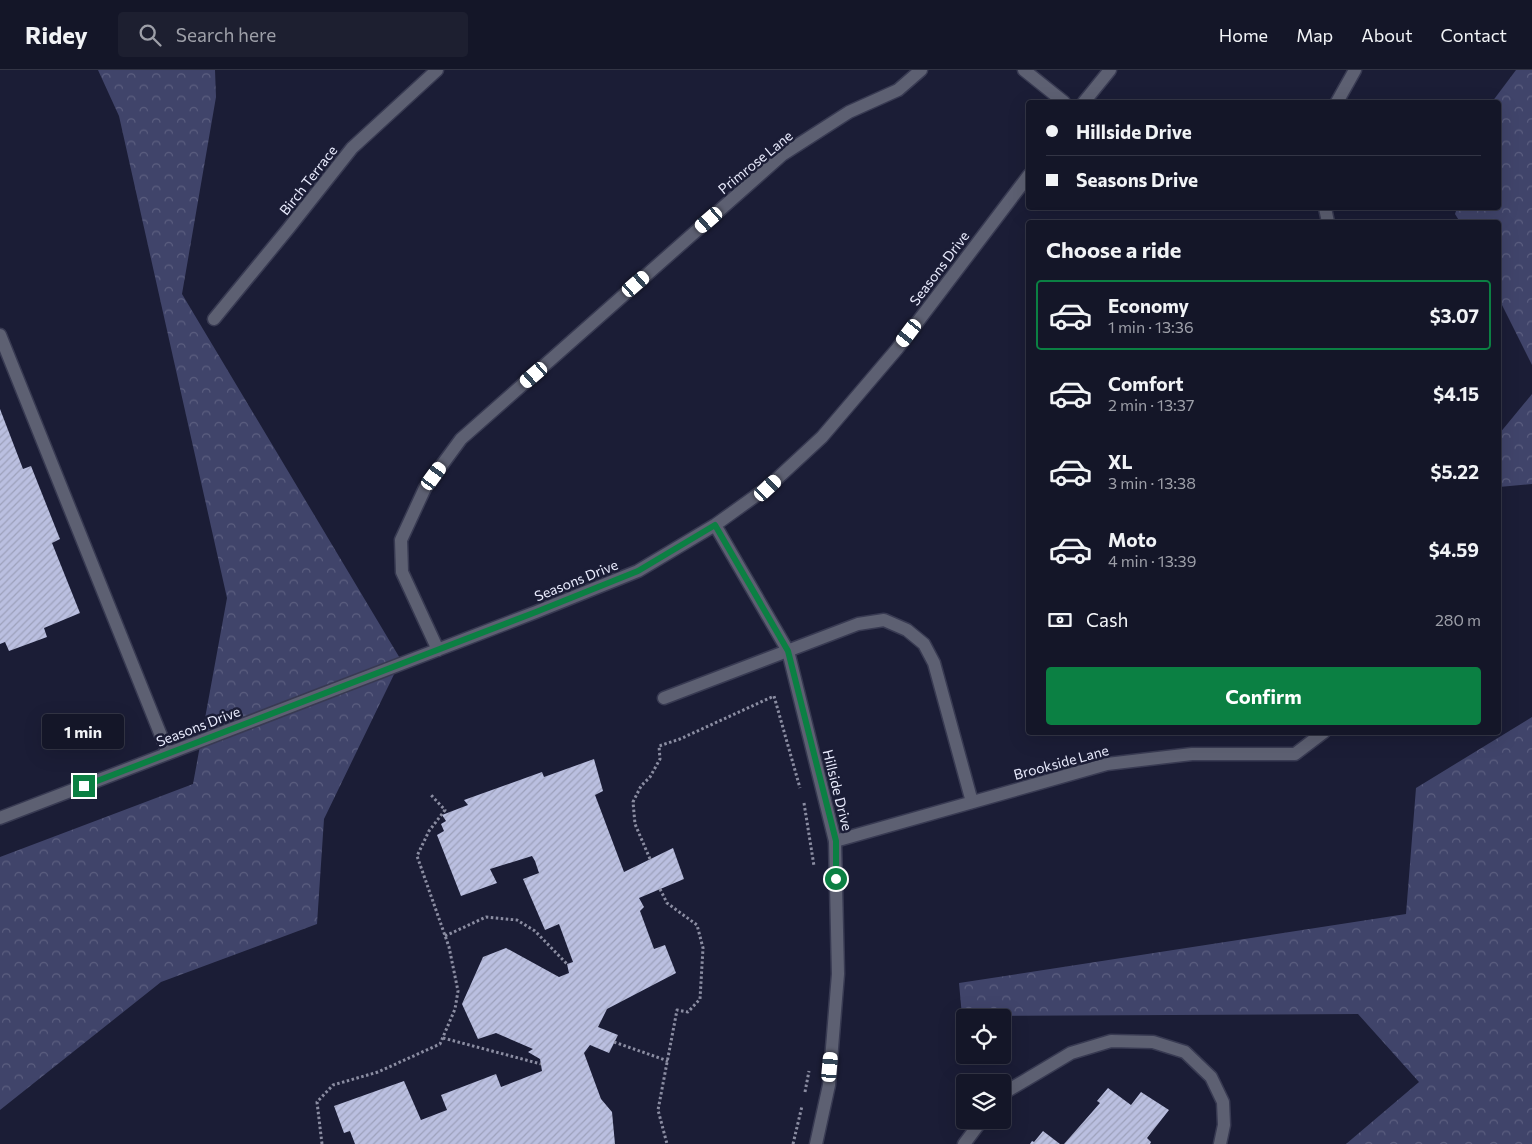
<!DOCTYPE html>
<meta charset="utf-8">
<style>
:root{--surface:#141628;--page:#1d1f30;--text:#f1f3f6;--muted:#9d9fa8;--line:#333545;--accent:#0b8043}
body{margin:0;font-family:Commissioner,sans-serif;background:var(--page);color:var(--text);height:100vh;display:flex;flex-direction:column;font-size:19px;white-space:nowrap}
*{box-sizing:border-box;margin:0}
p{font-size:16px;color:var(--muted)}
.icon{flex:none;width:28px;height:28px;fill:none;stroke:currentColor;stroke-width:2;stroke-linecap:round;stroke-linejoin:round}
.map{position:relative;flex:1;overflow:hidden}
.drawer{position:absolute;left:1026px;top:150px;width:475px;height:515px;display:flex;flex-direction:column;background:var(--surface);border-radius:5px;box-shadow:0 5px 20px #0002,0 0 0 1px var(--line)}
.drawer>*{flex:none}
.banner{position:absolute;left:1026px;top:30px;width:475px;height:110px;border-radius:5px;box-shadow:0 5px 20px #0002,0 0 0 1px var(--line);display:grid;align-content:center;height:110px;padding:0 20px;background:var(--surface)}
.tools{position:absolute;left:956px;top:939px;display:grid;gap:10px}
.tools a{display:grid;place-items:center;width:55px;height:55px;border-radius:5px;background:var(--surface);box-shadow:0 5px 20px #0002,0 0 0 1px var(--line);font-size:25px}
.end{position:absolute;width:22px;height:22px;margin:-11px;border:6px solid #0b8043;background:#fff;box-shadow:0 0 0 2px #fff}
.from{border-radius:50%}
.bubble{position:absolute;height:35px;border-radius:5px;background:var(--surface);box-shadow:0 5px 20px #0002,0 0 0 1px var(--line);font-size:16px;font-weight:700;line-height:35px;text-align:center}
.car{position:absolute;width:15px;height:30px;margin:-15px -8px;border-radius:6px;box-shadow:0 0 4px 1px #0007;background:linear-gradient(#fff 24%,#345 0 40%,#fff 0 76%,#345 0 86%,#fff 0)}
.banner b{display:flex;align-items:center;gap:18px;height:48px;font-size:19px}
.banner b+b{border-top:1px solid var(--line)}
.banner i{width:12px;height:12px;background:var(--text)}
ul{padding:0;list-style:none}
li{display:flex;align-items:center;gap:15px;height:70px;margin:0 10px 8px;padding:0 10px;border:2px solid transparent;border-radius:5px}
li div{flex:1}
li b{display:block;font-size:19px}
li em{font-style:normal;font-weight:700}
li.selected{border-color:var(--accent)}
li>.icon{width:45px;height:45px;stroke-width:1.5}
h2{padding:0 20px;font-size:22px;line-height:60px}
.pay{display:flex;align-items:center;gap:12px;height:55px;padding:0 20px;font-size:19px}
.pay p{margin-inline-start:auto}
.button{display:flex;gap:10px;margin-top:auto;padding:10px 20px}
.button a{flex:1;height:58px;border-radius:5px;background:var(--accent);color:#fff;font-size:20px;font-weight:700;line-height:58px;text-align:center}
header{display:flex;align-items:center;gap:30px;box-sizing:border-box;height:70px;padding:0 25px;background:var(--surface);border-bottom:1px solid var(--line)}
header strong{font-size:24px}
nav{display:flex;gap:28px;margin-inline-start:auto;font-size:18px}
.search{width:350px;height:45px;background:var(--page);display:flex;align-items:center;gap:12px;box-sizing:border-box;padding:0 18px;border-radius:5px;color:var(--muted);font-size:19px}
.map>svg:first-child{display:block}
.forest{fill:url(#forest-crowns)}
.building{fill:url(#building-hatch)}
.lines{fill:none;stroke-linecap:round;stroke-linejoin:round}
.lane-casing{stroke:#383a52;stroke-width:15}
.street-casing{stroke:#383a52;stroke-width:15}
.path{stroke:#8b8da2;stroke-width:3;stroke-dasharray:2.5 2.5;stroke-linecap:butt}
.lane{stroke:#5d6072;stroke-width:12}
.street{stroke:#5d6072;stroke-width:12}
.route{stroke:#0b8043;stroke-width:6}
.labels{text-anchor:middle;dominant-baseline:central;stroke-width:5;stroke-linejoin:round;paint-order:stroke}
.street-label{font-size:14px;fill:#e9ebfd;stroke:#1b1d36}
</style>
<header>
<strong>Ridey</strong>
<div class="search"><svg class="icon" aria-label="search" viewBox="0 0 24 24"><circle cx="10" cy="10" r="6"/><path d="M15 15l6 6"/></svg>Search here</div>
<nav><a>Home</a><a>Map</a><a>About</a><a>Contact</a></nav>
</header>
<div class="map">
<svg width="1532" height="1074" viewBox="0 0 1532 1074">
<defs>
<pattern id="forest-crowns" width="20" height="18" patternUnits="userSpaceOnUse" patternTransform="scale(1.25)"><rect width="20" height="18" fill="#40446a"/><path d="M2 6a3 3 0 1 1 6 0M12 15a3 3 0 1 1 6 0" fill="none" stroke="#5c5f80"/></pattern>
<pattern id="building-hatch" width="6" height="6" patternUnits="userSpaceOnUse" patternTransform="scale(1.25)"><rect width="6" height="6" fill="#babfe0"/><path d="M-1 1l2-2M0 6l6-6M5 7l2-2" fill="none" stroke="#9da1bb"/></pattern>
</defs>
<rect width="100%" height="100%" fill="#1b1d36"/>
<path class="forest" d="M98 0H215L216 27 182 224 401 590 324 749 317 854 161 912 0 1040V787L193 714 227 528 119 46Z
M1516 0H1532V295L1499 229V152H1460L1455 144 1457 138H1499V32H1492Z
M1532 324V414L1499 417V364Z
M1532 647V1074H1346L1419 1012 1358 944 962 946 959 913 1406 844 1416 718Z"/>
<path class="building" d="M0 339 23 399 31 396 60 469 52 473 80 543 44 558 47 567 9 581 5 572 0 574Z
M594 689 603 721 595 725 624 802 673 778 684 809 639 828 644 837 640 841 654 879 665 875 676 903 607 939 598 957 618 965 609 983 590 975 584 983 601 1029 612 1042 615 1074H355L350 1061 344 1063 334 1036 404 1011 421 1050 447 1040 441 1025 496 1004 501 1017 542 1001 540 989 528 982 533 979 496 963 478 969 462 934 483 887 506 878 559 907 569 903 567 894 573 892 559 854 545 860 523 809 539 803 535 791 532 786 490 799 497 813 461 826 437 765 444 761 441 754 446 751 442 745 468 735 464 730 542 702 544 707Z
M1108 1018 1131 1035 1141 1022 1169 1040 1147 1068 1151 1072 1150 1074H1064L1100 1033 1097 1031Z
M1043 1061 1060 1074H1030L1032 1071 1034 1072Z"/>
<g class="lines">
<defs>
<path id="lane" d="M1337 32 1355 0
M1325 138 1328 152
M0 265 168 683
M664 628 858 554 884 550 907 560 924 574 934 593 972 732
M835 771 1107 694 1192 684H1295L1324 662
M1002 1024 1071 983 1111 971 1153 972 1185 982 1211 1007 1223 1032 1224 1055 1220 1074
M964 1074 982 1050"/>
<path id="street" d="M1024 0 1064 32
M1084 32 1110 0
M214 249 288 159 352 78 437 0
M715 455 788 581 835 771 838 904 829 1015 816 1074
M438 580 402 502 401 470 425 418 461 369 782 85 849 42 898 20 921 0
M0 748 536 542 638 501 715 455 768 417 822 367 897 279 1029 105"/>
</defs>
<use href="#lane" class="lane-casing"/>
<use href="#street" class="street-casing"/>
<path class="path" d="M804 733 814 796
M650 789 635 754 633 732 641 716 650 707 660 689 659 676 680 669 774 626 800 718
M660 819 667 833 697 855 703 878 700 929 688 942 677 940 658 1040 667 1074
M445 866 486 847 517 850 535 861 567 894
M443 968 541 994
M614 972 668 991
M805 1022 809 1001
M322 1074 317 1032 333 1015 378 1002 440 974 455 939 458 921 449 877 417 786 429 761 445 740 431 725
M793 1074 802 1036"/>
<use href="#lane" class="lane"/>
<use href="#street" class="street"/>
</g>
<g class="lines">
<path class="route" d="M84 716 536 542 638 501 715 455 788 581 836 771V809"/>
</g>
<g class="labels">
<g class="street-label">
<text transform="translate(755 92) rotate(-39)">Primrose Lane</text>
<text transform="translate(308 110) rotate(-52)">Birch Terrace</text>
<text transform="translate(939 198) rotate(-53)">Seasons Drive</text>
<text transform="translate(576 510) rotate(-22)">Seasons Drive</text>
<text transform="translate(198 656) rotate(-21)">Seasons Drive</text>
<text transform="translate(1061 692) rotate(-15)">Brookside Lane</text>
<text transform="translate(838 720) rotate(76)">Hillside Drive</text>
</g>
</g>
</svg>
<div class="tools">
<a><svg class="icon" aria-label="locate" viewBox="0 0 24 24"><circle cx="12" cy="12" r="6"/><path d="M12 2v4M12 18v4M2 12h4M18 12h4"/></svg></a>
<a><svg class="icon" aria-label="layers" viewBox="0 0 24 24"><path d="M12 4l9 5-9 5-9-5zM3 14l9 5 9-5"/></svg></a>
</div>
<i class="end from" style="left:836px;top:809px"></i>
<i class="end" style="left:84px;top:716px"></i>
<div class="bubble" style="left:42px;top:644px;width:82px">1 min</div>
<i class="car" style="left:709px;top:150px;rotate:229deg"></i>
<i class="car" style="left:636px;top:214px;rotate:49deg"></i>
<i class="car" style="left:909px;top:263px;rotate:217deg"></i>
<i class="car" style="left:534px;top:305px;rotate:229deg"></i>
<i class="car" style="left:434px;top:406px;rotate:36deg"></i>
<i class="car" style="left:768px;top:418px;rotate:47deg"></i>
<i class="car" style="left:830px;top:997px;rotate:5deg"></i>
<div class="banner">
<b><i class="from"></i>Hillside Drive</b>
<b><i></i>Seasons Drive</b>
</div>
<section class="drawer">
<h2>Choose a ride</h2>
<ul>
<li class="selected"><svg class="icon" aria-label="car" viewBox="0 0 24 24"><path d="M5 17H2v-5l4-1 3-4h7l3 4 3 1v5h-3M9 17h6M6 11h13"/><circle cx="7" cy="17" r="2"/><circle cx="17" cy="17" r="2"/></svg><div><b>Economy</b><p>1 min · 13:36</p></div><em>$3.07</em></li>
<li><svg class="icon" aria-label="car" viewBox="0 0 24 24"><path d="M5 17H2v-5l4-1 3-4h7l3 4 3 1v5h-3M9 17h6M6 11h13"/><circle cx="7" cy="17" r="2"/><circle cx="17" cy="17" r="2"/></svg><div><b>Comfort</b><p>2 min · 13:37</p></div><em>$4.15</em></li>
<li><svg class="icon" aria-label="car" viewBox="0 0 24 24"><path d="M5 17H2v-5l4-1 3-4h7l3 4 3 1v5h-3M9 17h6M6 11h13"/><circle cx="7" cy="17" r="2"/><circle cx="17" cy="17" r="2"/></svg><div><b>XL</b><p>3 min · 13:38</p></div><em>$5.22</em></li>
<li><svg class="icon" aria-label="car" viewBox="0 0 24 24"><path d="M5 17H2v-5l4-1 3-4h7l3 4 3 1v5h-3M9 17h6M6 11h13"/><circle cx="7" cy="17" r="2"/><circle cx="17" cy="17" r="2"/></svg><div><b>Moto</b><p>4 min · 13:39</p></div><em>$4.59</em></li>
</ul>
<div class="pay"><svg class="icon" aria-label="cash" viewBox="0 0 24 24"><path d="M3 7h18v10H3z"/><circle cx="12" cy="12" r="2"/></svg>Cash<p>280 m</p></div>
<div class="button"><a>Confirm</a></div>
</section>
</div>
